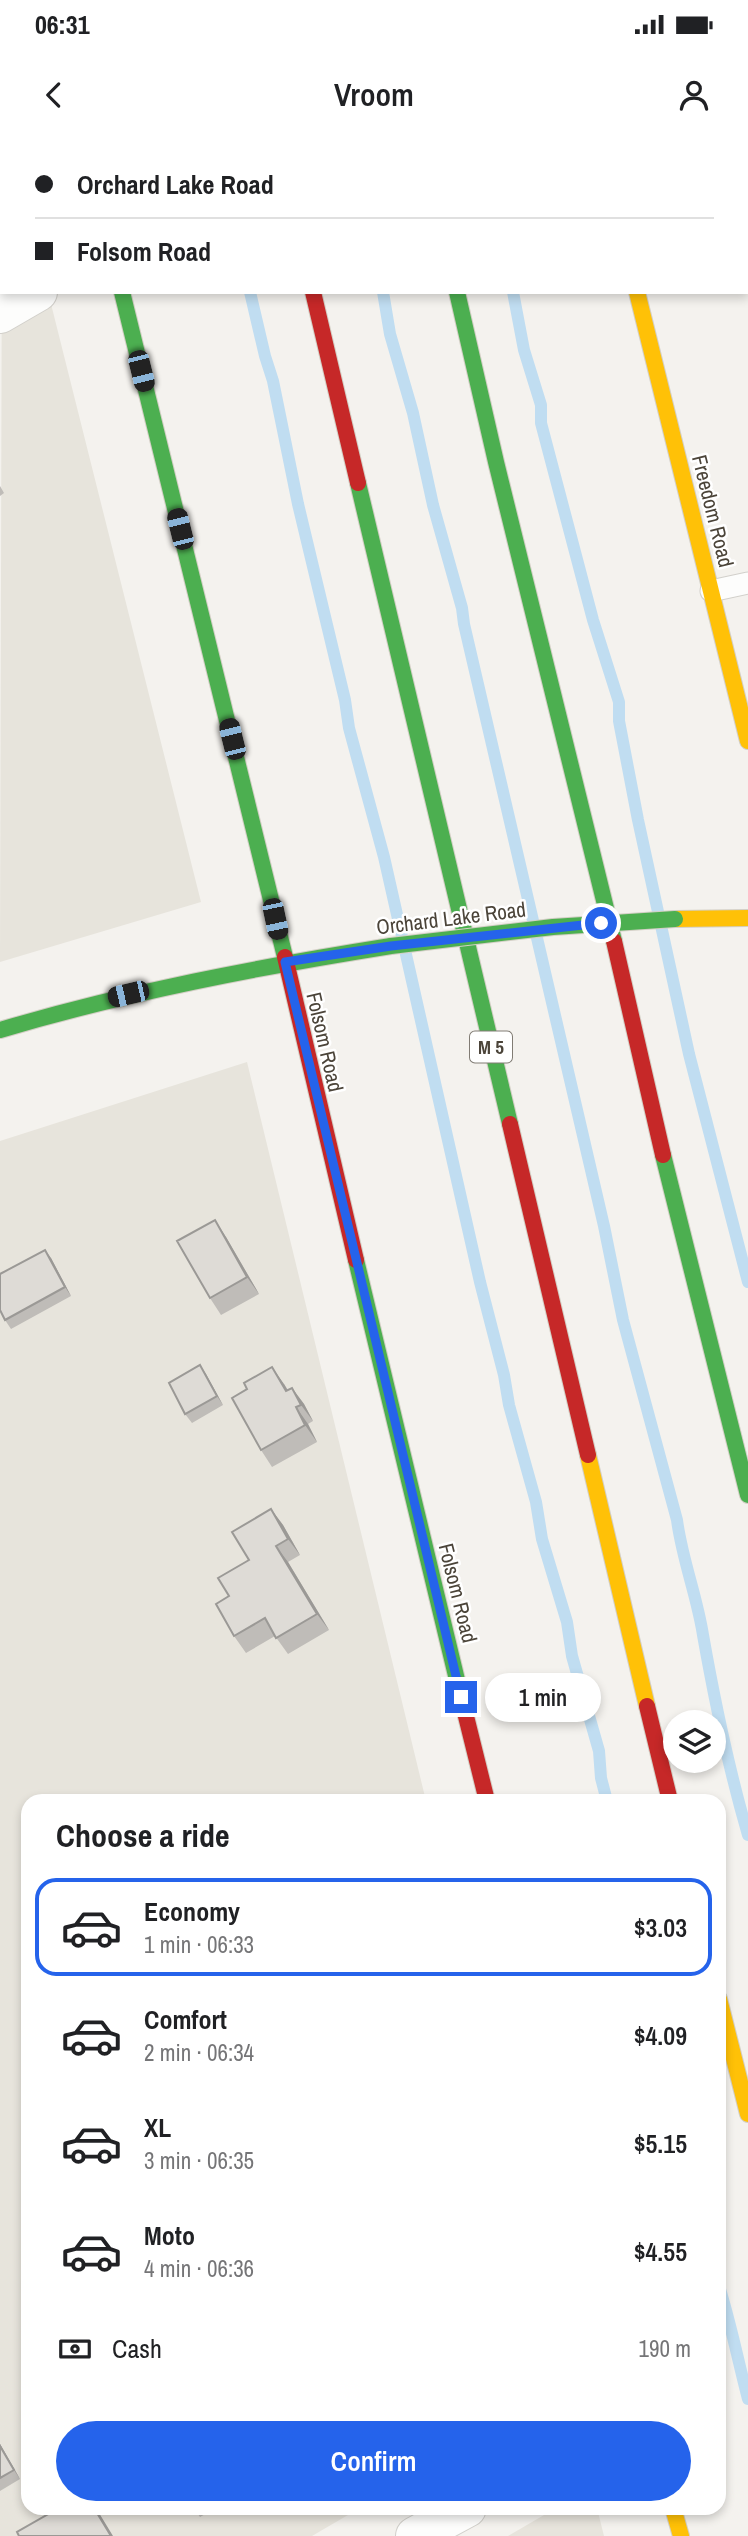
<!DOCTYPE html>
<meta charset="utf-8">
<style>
:root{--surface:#fff;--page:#f6f6f6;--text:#202124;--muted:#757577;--line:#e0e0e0;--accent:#2563eb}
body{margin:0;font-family:"Archivo Narrow",sans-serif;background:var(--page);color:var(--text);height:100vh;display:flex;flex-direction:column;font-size:26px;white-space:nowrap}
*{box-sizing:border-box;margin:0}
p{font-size:23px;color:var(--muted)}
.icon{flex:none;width:38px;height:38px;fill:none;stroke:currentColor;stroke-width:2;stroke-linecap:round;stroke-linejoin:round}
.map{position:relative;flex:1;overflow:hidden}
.side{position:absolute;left:21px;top:1654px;width:705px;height:721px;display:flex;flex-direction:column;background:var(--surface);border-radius:21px;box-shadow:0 4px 10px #0003}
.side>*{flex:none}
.top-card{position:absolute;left:0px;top:0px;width:749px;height:154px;box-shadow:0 4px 10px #0003;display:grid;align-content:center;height:154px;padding:0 35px;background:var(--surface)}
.buttons{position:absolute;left:663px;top:1570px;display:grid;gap:14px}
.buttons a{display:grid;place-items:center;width:63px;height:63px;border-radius:50%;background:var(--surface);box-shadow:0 4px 10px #0003;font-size:35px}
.end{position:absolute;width:32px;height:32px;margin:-16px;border:9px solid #2563eb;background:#fff;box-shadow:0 0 0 4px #fff}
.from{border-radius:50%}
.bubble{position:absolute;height:49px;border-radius:24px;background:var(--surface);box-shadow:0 4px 10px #0003;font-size:23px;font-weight:600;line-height:49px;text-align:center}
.car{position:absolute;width:21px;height:42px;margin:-21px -10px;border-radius:9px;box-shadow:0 0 5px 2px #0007;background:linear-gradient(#222 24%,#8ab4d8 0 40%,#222 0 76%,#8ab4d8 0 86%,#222 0)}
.top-card b{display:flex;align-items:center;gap:24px;height:66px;font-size:26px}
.top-card b+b{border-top:2px solid var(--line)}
.top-card i{width:18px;height:18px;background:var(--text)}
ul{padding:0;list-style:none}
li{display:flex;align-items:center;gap:21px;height:98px;margin:0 14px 10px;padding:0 21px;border:4px solid transparent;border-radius:21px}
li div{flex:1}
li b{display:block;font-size:26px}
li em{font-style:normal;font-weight:600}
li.current{border-color:var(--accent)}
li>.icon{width:63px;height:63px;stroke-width:1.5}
h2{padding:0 35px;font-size:32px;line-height:84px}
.pay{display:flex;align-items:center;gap:18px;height:77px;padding:0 35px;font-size:26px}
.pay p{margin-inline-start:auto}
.cta{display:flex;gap:14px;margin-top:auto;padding:14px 35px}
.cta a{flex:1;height:80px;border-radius:42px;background:var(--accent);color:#fff;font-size:28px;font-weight:600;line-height:80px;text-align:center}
.status{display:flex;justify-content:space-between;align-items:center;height:49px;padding:0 35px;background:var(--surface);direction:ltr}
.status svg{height:19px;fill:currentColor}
header{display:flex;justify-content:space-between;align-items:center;height:91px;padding:0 35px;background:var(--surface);font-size:32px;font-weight:600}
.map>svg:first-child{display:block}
.residential{fill:#e7e4dc}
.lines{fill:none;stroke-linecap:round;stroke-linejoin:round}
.stream{stroke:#c0ddf1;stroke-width:12}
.lane-casing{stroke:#d2d0cb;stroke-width:23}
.street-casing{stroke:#d2d0cb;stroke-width:40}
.fast-casing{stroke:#d3cfc5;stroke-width:18}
.slow-casing{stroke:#d3cfc5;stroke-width:18}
.jam-casing{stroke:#d3cfc5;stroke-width:18}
.lane{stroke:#fdfdfc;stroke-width:21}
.street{stroke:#fdfdfc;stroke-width:38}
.fast{stroke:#4caf50;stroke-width:16}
.slow{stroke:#ffc107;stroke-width:16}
.jam{stroke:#c62828;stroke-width:16}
.fast-bridge-casing{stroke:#d3cfc5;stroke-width:18;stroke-linecap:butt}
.fast-bridge{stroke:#4caf50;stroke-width:16}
.wall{fill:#bfbcb8}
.shaded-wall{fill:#9b9996}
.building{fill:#dedbd6;stroke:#9b9996;stroke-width:2}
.route{stroke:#2563eb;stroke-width:9}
.labels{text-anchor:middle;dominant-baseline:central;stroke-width:5;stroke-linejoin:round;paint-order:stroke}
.shield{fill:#fff;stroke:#817c74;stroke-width:2}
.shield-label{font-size:19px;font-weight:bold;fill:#4b4439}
.street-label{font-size:21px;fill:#4b4439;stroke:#fff}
</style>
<div class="status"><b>06:31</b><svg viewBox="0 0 49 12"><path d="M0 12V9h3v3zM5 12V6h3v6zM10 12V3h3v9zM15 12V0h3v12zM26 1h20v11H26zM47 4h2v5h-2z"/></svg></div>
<header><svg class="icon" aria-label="back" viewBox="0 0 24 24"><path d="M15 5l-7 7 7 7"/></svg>Vroom<svg class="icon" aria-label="person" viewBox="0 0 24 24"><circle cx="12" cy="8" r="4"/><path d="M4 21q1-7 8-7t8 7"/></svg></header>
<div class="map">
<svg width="748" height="2396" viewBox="0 0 748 2396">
<rect width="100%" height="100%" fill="#f4f2ee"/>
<path class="residential" d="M2 55V152H48L201 762 0 822Z
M247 922 426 1661H28V2368H360L312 2396H0V1001Z
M556 2368H597L604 2396H508Z"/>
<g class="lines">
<path class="stream" d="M217 0V2
M345 0V2
M475 0V2
M250 152 265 216 273 241 298 364 345 560 349 588 384 717 480 1142 504 1235 509 1265 536 1362 542 1399 567 1482 572 1516 599 1611 601 1638 607 1661
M383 152 390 194 413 273 433 365 462 468 464 484 604 1086 623 1180 677 1380C682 1419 697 1456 703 1495 715 1563 729 1630 748 1695
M513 152 524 210 541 265V283L593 480 619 562V581L638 680 689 914 748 1142
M719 2146C731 2184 738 2221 748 2259"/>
<defs>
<path id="lane" d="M711 451 748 443"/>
<path id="street" d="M0 174 38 152
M415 2396 467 2368"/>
<path id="fast" d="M85 0V2
M423 0V2
M122 152 285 817
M457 152 496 322 614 801
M358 343 510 984
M0 890C128 852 259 827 391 806
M663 1015 748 1355
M356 1120 458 1544"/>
<path id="slow" d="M277 0 278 2
M600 0V2
M637 152 748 601
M675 779 748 778
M588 1315 647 1566
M719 1859 748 1974
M673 2368 681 2396"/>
<path id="jam" d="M313 152 358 343
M614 801 663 1015
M285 817 356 1120
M510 984 588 1315
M458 1544 487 1661
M647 1566 670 1661"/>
</defs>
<use href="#lane" class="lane-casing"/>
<use href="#street" class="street-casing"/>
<use href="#fast" class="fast-casing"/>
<use href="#slow" class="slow-casing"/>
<use href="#jam" class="jam-casing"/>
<use href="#lane" class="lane"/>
<use href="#street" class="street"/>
<use href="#fast" class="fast"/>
<use href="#slow" class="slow"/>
<use href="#jam" class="jam"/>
<defs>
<path id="fast-bridge" d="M391 806 553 787 675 779"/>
</defs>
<use href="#fast-bridge" class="fast-bridge-casing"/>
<use href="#fast-bridge" class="fast-bridge"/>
</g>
<path class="wall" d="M0 346 4 353 0 356Z
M226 1097 259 1154 221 1175 210 1158Z
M51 1118 71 1156 11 1189 5 1180Z
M200 1225 223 1265 192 1283 185 1274Z
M284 1244 288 1250 292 1248 304 1264 313 1281 308 1284 317 1302 272 1327 261 1310Z
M271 1369 283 1385 300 1415 288 1422 329 1490 288 1514 275 1496 246 1513 234 1496 229 1456 249 1420Z
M0 2304 20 2339 0 2351Z
M194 2368H216L200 2377Z"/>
<path class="shaded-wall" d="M215 1080 226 1097 259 1154 247 1137Z
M45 1110 51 1118 71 1156 65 1147Z
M200 1225 206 1234 223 1265 217 1256Z
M272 1227 284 1244 297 1267 286 1251Z
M292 1248 304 1264 313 1281 301 1265Z
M296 1267 308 1284 317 1302 305 1285Z
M271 1369 283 1385 300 1415 288 1399Z
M276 1406 288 1422 329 1490 317 1474Z
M0 2304 20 2339 14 2330 0 2306Z
M94 2368H96L113 2396H111Z"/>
<path class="building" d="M215 1080 247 1137 210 1158 177 1101Z
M45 1110 65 1147 5 1180 0 1170V1134Z
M200 1225 217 1256 185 1274 169 1243Z
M272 1227 286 1251 292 1248 301 1265 296 1267 305 1285 261 1310 232 1258 247 1249 244 1243Z
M271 1369 288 1399 276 1406 317 1474 276 1498 265 1478 234 1496 216 1464 229 1456 218 1438 249 1420 232 1392Z
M0 2306 14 2330 0 2338Z
M59 2368H94L111 2396H19L17 2392Z"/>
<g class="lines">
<path class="route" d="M461 1557 285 822 391 806 601 783"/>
</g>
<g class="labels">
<rect class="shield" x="470" y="891.5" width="42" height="31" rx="5"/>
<g class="shield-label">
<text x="491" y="907">M 5</text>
</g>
<g class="street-label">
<text transform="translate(713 371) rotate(76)">Freedom Road</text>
<text transform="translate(451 778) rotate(-7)">Orchard Lake Road</text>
<text transform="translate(325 902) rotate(77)">Folsom Road</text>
<text transform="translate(458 1453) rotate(76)">Folsom Road</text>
</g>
</g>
</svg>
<div class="buttons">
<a><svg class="icon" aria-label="layers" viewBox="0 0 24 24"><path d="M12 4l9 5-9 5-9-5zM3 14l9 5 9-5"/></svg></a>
</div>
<i class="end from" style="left:601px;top:783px"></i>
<i class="end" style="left:461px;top:1557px"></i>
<div class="bubble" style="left:485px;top:1533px;width:116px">1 min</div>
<i class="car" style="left:141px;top:231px;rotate:166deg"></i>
<i class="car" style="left:180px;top:389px;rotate:346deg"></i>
<i class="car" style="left:232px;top:599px;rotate:346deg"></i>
<i class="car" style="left:275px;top:779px;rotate:168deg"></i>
<i class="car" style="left:128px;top:854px;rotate:257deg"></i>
<div class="top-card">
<b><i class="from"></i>Orchard Lake Road</b>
<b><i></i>Folsom Road</b>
</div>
<section class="side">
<h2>Choose a ride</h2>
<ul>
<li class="current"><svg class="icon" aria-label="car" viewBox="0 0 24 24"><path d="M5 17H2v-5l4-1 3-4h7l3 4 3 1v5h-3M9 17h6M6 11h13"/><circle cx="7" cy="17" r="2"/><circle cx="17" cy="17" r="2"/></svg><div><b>Economy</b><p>1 min · 06:33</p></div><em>$3.03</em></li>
<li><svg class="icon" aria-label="car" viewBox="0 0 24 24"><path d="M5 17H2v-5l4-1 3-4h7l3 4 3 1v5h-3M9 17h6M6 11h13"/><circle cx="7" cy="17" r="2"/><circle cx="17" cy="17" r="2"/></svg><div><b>Comfort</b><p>2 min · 06:34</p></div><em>$4.09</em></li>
<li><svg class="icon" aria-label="car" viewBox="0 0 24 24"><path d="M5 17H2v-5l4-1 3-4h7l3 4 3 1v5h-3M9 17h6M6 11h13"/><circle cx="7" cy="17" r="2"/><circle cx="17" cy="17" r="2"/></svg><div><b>XL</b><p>3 min · 06:35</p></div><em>$5.15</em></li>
<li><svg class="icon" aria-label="car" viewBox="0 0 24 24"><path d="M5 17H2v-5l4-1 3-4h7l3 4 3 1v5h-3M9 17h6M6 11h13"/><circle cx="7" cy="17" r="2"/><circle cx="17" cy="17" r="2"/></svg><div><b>Moto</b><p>4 min · 06:36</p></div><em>$4.55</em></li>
</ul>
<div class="pay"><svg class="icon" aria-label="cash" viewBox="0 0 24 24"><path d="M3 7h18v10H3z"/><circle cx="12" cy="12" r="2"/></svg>Cash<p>190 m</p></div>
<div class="cta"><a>Confirm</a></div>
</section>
</div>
